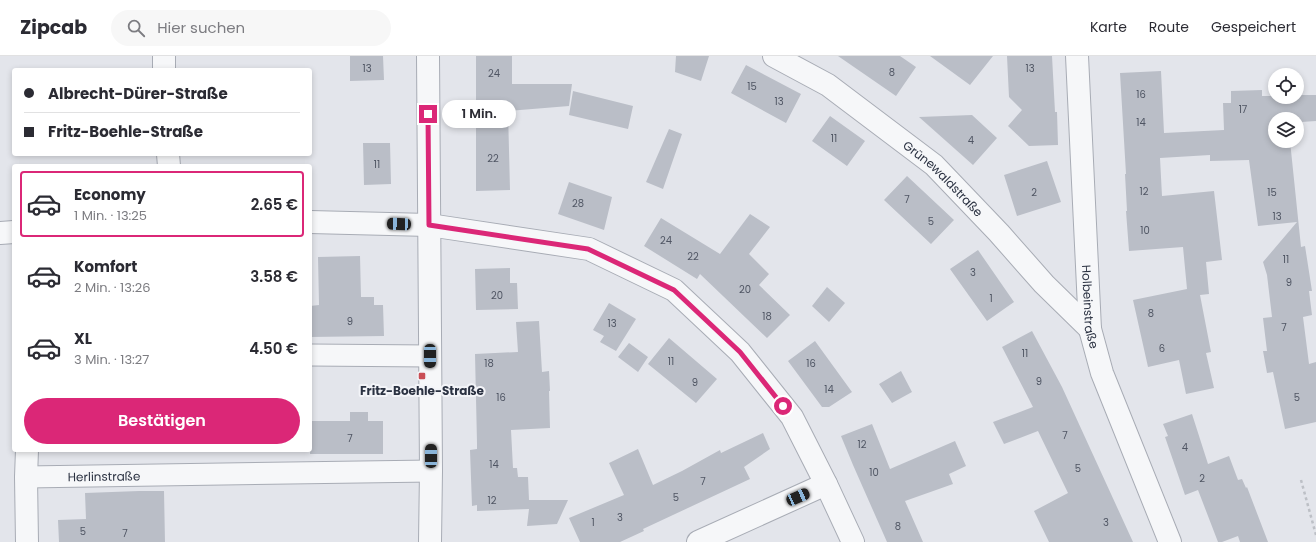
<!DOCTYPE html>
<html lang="de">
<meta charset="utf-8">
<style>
:root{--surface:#fff;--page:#f7f7f7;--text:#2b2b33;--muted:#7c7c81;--line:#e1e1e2;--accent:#db2777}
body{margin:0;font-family:Poppins,sans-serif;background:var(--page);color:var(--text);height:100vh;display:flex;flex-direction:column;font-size:15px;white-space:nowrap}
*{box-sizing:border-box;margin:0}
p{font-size:13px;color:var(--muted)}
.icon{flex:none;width:22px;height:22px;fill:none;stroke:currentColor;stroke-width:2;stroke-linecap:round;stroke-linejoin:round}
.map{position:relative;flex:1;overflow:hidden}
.sheet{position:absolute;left:12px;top:108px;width:300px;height:288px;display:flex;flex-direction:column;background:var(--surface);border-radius:4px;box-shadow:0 2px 6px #0003}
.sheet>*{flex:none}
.guide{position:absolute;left:12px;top:12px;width:300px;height:88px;border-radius:4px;box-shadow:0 2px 6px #0003;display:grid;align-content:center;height:88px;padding:0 12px;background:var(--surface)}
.fabs{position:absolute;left:1268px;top:12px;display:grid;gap:8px}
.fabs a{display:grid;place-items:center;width:36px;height:36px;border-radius:50%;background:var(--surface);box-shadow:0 2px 6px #0003;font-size:20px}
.end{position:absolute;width:18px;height:18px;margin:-9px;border:5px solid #db2777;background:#fff;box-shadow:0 0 0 2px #fff}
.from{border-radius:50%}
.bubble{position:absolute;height:28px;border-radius:14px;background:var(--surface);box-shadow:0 2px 6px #0003;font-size:13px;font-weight:600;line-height:28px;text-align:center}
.car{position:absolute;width:12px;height:24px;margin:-12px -6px;border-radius:5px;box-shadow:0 0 3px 1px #0007;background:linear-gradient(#222 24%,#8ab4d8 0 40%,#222 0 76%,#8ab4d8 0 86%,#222 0)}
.guide b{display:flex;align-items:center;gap:14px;height:38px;font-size:15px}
.guide b+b{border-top:1px solid var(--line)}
.guide i{width:10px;height:10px;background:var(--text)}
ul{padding:7px 0 0;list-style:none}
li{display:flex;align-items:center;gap:12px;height:66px;margin:0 8px 6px;padding:0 4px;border:2px solid transparent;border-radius:4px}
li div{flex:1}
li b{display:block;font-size:15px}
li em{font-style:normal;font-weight:600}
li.current{border-color:var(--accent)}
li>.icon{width:36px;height:36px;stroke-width:1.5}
.action{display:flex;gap:8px;margin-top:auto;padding:8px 12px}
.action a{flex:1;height:46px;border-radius:24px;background:var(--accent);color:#fff;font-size:16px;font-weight:600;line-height:46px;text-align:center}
header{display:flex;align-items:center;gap:24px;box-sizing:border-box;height:56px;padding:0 20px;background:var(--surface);border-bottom:1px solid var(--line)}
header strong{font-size:19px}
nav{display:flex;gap:22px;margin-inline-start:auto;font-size:14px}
.search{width:280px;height:36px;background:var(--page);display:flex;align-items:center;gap:10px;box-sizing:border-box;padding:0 14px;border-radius:22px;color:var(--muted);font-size:15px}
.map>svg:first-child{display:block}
.building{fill:#babec7}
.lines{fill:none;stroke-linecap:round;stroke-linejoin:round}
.pedestrian-casing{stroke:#a8acb5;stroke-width:23}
.minor-casing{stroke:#a8acb5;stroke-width:24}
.path{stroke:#bdc0c6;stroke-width:2.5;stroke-dasharray:3 3;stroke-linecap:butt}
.pedestrian{stroke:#f6f7f9;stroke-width:21}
.minor{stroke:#f6f7f9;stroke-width:22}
.route{stroke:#db2777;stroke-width:5}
.poi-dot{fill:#c94e56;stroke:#f3f4f8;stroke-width:1.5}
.labels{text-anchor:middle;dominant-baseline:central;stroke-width:4;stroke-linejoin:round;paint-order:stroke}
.number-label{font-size:10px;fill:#4f5563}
.street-label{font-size:12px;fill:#2b3242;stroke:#f3f4f8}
.poi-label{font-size:12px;font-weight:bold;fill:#2b3242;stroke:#f3f4f8}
</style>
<header>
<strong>Zipcab</strong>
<div class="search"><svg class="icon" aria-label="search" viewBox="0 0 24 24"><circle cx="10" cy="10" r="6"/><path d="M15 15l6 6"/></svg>Hier suchen</div>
<nav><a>Karte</a><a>Route</a><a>Gespeichert</a></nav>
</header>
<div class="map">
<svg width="1316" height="486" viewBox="0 0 1316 486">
<rect width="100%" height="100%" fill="#e3e5eb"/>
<path class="building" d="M350 0H383L384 24 350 25Z
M476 0H512V28H572L569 50 508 55 510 134 476 135Z
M676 0H709L701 25 675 16Z
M838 0H900L916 11 896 40Z
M930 0H993L970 29Z
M1007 0H1052L1055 56H1057L1058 89 1029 90 1008 70 1022 54 1009 41Z
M746 9 801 38 786 67 731 37Z
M1161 15 1164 77 1224 74 1223 47H1231V35L1262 34V40H1275V41H1297V39H1316V65L1301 66V77H1297V63H1275V85H1290L1301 191 1305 190 1312 235H1309L1312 259 1303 261 1309 308 1316 306V366L1285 373 1273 316 1267 317 1263 295H1267L1263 262 1272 261 1267 219 1263 206 1297 166 1258 170 1249 104 1210 105V99L1160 102 1162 140 1214 135 1222 204 1206 206 1209 238 1200 239 1211 296 1206 297 1214 332 1186 338 1179 304 1148 311 1133 244 1187 233 1183 191 1129 195 1126 155H1127L1125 118H1126L1120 17Z
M573 35 633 50 628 73 569 59Z
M972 59 997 82 973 109 919 61Z
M830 60 865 85 847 110 812 85Z
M669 73 682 78 663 133 646 126Z
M363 87H390L391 128 364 129Z
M1047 105 1061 146 1017 160 1004 119Z
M907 120 954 164 931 188 884 144Z
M569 126 612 141 604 174 558 158Z
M750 158 770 171 749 198 769 218 759 229 790 259 767 282 700 218 697 223 644 190 661 162 720 198Z
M978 194 1014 246 987 265 950 213Z
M360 200 361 241H374V249H383L384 280 310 281V250L319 249 318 201Z
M510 212V227H517L518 253 476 254 475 213Z
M827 231 845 247 829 266 812 250Z
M609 247 636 263 616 295 600 286 604 280 593 274Z
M539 265 542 316 549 315 550 335H549L550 372 511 374 513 412H517L518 421H528L529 444H568L557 468 527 470 529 453 477 455V449L472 450 470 394 477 393V387L475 298 518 296 516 266Z
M1032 275 1062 331 1133 486H1049L1034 455 1068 437 1038 375 1004 388 993 366 1033 351 1002 291Z
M669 282 717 323 696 347 648 308Z
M815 285 852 336 829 351H822L788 305Z
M629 287 648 301 638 316 618 301Z
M901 315 912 336 892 347 879 328Z
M350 356H368V365H383V398H310V365H350Z
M1192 358 1208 408 1229 400 1238 424 1242 423 1246 432 1247 431 1268 486H1240L1238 480 1222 486H1218L1198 434 1185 439 1165 381 1168 380 1163 368Z
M872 368 890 413 955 385 966 410 949 418 953 428 905 445 923 486H887L853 409 841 380Z
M763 377 770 393 744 411 750 423 643 473 644 475 620 486H580L569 462 624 439 609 407 638 393 653 429 682 415 720 394 721 397Z
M139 435H164L165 486H59L58 464 86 463 85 437Z"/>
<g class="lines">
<defs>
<g id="pedestrian">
<path d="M310 299 430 300"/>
<path id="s1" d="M26 421 431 415"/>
</g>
<g id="minor">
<path d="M164 0V14"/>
<path d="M428 0 431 415 430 486"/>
<path id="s2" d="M774 0 828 29 934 109 999 177 1044 228 1090 273"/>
<path id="s3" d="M1077 0 1090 273 1102 317 1170 486"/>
<path d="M168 98 169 110"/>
<path d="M310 166 429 169 589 193 674 234 740 296 792 361 826 428 853 486"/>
<path d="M0 177 14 176"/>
<path d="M27 394 26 421 27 486"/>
<path d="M698 486 826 428"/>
</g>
</defs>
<use href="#pedestrian" class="pedestrian-casing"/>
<use href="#minor" class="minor-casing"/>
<path class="path" d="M1301 424 1316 479"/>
<use href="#pedestrian" class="pedestrian"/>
<use href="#minor" class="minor"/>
</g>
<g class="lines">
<path class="route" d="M428 58 429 169 588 193 674 234 740 296 783 350"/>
</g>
<rect class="poi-dot" x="418" y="316" width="8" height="8" rx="2"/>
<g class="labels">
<g class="number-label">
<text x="367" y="12">13</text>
<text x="1030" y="12">13</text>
<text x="892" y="16">8</text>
<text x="494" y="17">24</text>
<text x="752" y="30">15</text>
<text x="1141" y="38">16</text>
<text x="779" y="45">13</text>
<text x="1243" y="53">17</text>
<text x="1141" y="66">14</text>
<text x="834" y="82">11</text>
<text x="971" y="84">4</text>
<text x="493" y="102">22</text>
<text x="377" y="108">11</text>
<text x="1144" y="135">12</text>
<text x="1034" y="136">2</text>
<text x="1272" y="136">15</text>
<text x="907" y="143">7</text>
<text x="578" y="147">28</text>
<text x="1277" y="160">13</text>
<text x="931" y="165">5</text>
<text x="1145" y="174">10</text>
<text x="666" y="184">24</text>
<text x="693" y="200">22</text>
<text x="1286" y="203">11</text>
<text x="973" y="216">3</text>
<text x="1289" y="226">9</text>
<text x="745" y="233">20</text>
<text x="497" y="239">20</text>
<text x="991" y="242">1</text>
<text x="1151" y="257">8</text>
<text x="767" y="260">18</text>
<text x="350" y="265">9</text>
<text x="612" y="267">13</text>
<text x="1284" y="271">7</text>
<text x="1162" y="292">6</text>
<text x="1025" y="297">11</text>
<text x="671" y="305">11</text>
<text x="489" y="307">18</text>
<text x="811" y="307">16</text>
<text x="1039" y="325">9</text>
<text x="695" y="326">9</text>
<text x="829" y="333">14</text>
<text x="501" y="341">16</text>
<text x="1297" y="341">5</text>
<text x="1065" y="379">7</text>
<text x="350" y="382">7</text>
<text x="862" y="388">12</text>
<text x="1185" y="391">4</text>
<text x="494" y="408">14</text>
<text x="1078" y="412">5</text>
<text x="874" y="416">10</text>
<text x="1202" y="422">2</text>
<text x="703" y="425">7</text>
<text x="676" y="441">5</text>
<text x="492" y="444">12</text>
<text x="620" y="461">3</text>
<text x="593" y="466">1</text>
<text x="1106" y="466">3</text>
<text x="898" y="470">8</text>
<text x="83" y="475">5</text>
<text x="125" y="477">7</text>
</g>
<g class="street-label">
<text stroke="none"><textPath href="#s2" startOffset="210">Grünewaldstraße</textPath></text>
<text stroke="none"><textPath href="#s3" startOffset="251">Holbeinstraße</textPath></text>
<text stroke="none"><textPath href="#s1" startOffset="78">Herlinstraße</textPath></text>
</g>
<g class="poi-label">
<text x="422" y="334">Fritz-Boehle-Straße</text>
</g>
</g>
</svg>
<div class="fabs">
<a><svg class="icon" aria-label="locate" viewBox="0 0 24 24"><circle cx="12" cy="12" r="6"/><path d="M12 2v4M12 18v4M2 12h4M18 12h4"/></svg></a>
<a><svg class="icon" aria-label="layers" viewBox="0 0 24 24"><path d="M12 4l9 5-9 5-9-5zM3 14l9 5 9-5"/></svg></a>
</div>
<i class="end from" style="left:783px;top:350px"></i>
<i class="end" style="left:428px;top:58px"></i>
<div class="bubble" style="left:442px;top:44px;width:74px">1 Min.</div>
<i class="car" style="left:399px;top:168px;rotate:272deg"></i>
<i class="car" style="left:430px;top:300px;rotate:180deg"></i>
<i class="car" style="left:431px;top:400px;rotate:0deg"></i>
<i class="car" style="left:798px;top:441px;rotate:66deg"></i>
<div class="guide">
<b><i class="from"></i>Albrecht-Dürer-Straße</b>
<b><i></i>Fritz-Boehle-Straße</b>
</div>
<section class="sheet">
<ul>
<li class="current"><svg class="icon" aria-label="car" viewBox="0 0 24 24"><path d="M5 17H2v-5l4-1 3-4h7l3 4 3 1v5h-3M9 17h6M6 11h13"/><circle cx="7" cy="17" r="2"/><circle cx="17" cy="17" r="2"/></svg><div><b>Economy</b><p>1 Min. · 13:25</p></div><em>2.65 €</em></li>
<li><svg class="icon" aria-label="car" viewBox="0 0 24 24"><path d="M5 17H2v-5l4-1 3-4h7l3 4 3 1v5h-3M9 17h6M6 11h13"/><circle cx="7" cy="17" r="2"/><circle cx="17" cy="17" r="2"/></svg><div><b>Komfort</b><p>2 Min. · 13:26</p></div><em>3.58 €</em></li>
<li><svg class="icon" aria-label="car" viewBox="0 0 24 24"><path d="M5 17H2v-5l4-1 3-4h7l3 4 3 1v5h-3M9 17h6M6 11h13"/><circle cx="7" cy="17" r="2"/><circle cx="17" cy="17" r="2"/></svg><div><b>XL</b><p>3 Min. · 13:27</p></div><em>4.50 €</em></li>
</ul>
<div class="action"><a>Bestätigen</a></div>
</section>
</div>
